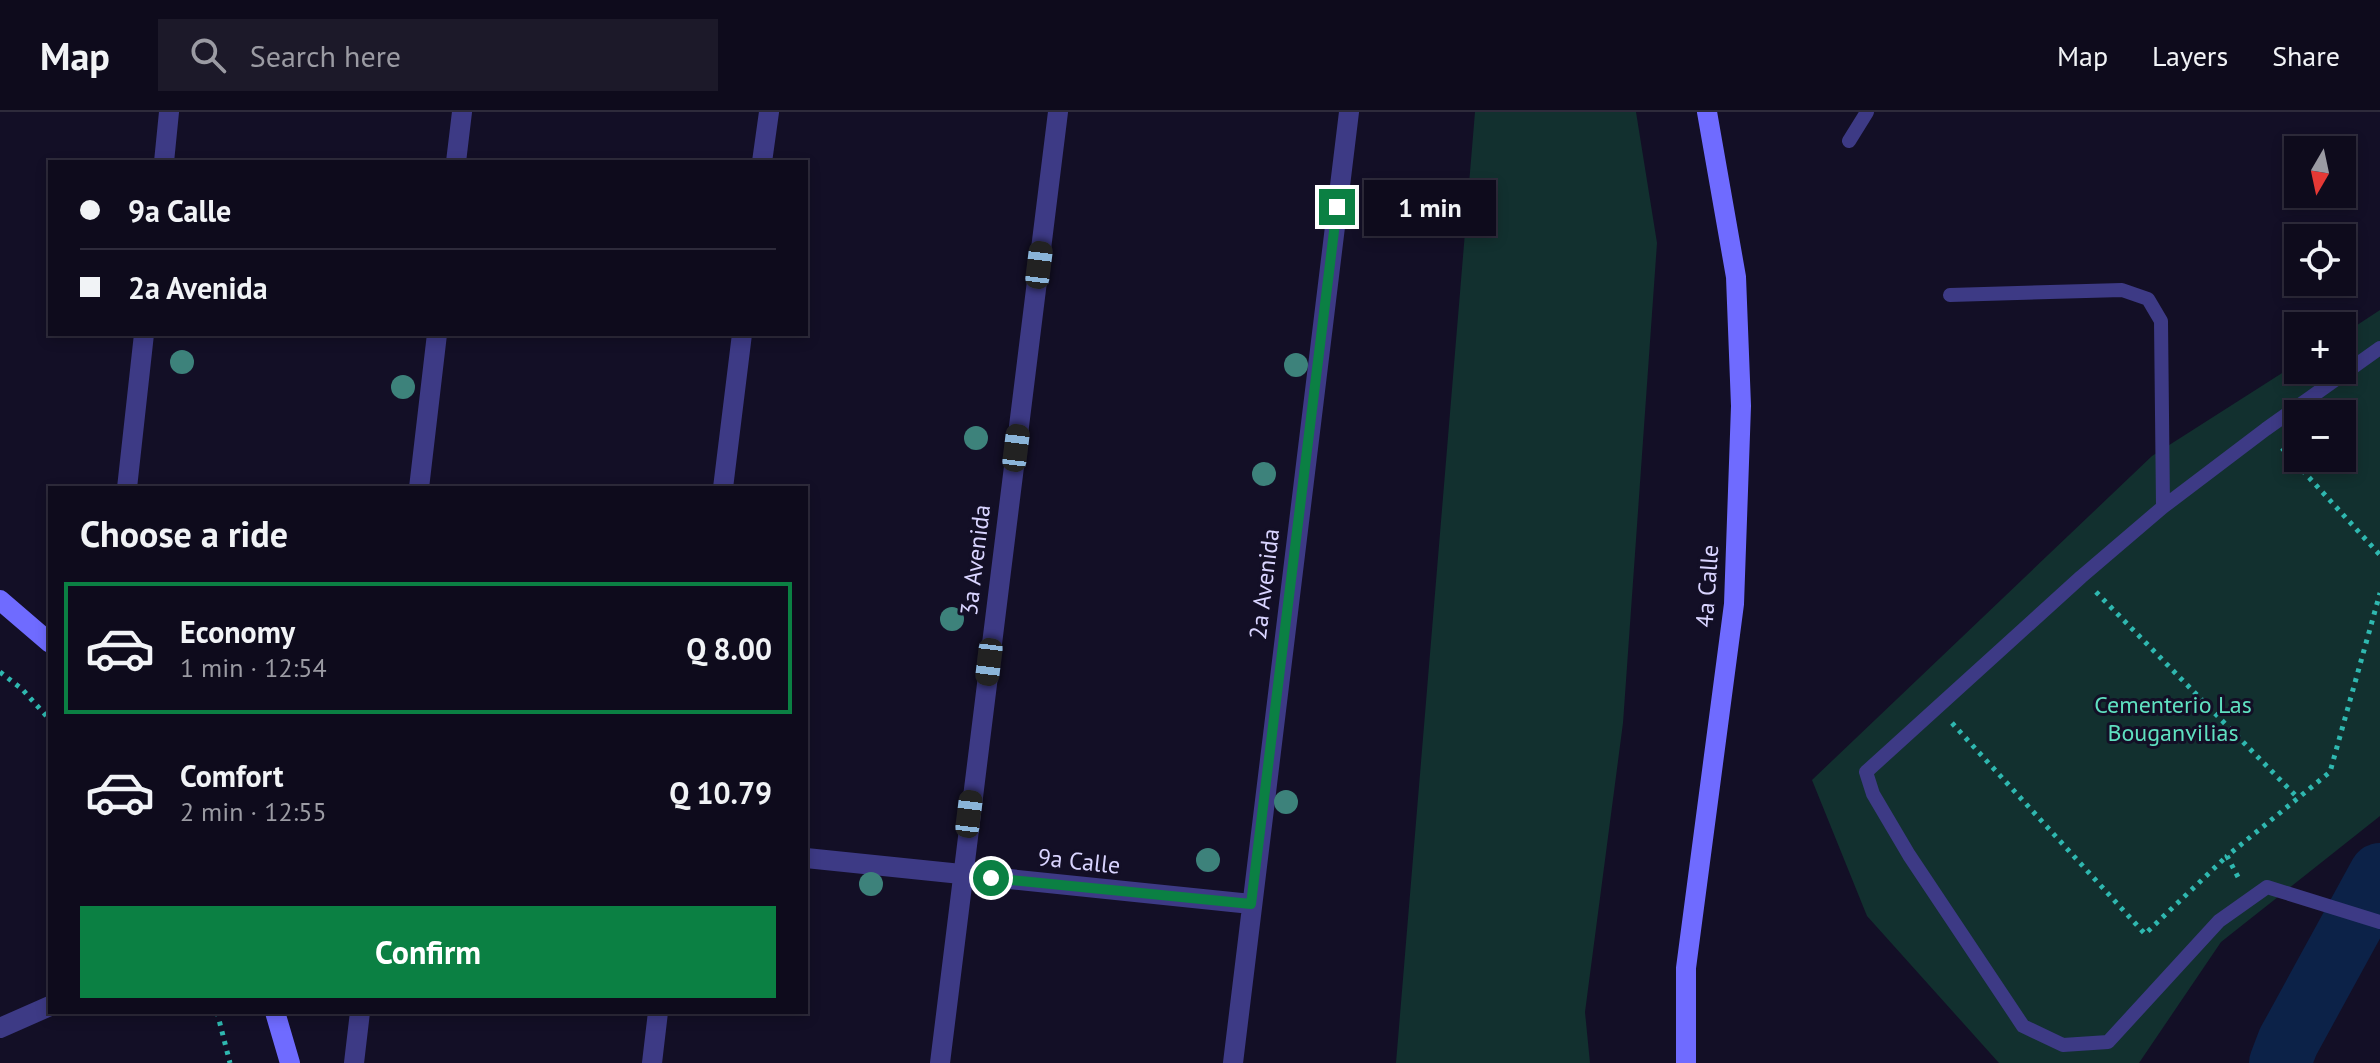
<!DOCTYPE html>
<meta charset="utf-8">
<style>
:root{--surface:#0e0b1c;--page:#1c1929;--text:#f1f3f6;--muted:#9b9ba3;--line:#2e2b3b;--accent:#0b8043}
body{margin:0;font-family:"PT Sans",sans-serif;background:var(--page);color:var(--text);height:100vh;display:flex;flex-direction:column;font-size:30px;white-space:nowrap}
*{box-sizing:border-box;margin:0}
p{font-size:26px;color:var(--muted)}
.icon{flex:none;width:44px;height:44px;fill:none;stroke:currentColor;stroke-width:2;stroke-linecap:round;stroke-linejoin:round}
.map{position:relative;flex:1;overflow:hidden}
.details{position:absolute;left:48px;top:374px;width:760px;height:528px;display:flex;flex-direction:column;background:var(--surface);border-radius:0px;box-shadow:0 4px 12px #0003,0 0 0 2px var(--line)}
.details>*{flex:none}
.hud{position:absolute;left:48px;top:48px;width:760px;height:176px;border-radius:0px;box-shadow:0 4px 12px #0003,0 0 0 2px var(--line);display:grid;align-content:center;height:176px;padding:0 32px;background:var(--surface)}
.needle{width:52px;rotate:189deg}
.fabs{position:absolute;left:2284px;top:24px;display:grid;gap:16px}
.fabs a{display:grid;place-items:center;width:72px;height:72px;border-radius:0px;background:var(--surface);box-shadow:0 4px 12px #0003,0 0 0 2px var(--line);font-size:40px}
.end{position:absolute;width:36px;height:36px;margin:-18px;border:10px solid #0b8043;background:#fff;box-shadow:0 0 0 4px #fff}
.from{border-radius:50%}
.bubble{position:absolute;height:56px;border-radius:0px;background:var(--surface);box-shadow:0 4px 12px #0003,0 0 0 2px var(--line);font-size:26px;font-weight:800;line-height:56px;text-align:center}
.car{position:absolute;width:24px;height:48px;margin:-24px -12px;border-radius:10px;box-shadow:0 0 6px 2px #0007;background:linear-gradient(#222 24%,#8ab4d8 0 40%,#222 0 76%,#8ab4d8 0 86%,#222 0)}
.hud b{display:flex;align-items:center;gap:28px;height:76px;font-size:30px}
.hud b+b{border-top:2px solid var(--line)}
.hud i{width:20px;height:20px;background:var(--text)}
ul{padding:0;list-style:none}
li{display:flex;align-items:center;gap:24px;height:132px;margin:0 16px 12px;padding:0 16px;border:4px solid transparent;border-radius:0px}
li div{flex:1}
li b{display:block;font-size:30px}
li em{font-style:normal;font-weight:800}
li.current{border-color:var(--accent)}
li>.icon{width:72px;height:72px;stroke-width:1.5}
h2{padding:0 32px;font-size:36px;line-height:96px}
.button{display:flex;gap:16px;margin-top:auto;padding:16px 32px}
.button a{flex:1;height:92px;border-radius:0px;background:var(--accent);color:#fff;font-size:32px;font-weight:800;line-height:92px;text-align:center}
header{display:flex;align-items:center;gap:48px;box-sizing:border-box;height:112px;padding:0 40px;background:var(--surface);border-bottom:2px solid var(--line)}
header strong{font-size:38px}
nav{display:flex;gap:44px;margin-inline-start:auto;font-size:28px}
.search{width:560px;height:72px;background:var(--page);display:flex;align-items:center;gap:20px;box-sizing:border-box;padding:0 28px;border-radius:0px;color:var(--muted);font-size:30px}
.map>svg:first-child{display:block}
.green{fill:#12302f;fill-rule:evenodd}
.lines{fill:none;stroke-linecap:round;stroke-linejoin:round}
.river{stroke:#0c2248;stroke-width:62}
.path{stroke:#2fb8b0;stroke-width:5;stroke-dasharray:4 6;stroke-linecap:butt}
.lane{stroke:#3d3a85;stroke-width:14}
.street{stroke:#3d3a85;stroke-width:20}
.secondary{stroke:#6f6bff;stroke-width:20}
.tree{fill:#3d827b}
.route{stroke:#0b8043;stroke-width:10}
.labels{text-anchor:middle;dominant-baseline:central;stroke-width:6;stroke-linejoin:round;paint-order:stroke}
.street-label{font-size:24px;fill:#d9d4ff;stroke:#130f26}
.park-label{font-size:24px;fill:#5fe0c0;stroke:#130f26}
</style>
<header>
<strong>Map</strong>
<div class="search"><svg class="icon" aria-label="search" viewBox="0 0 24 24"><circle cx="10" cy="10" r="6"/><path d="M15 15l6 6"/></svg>Search here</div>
<nav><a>Map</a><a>Layers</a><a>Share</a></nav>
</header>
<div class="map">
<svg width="2380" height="951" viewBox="0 0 2380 951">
<rect width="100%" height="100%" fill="#130f26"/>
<path class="green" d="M1475 0H1636L1657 131 1623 611 1585 900 1590 951H1396Z
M2380 198V704L2221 830 2139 951H1999L1867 804 1812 668 2152 344 2298 251V258H2342V223ZM2298 302H2342V346H2298Z"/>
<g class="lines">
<path class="river" d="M2280 951 2288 930 2380 762"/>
<path class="path" d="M2282 336 2380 443
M2096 480 2298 686
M0 560 22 577 50 608
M1952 611 2145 822 2227 744
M2238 765 2227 744 2330 660 2380 481
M217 900 230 951"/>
<path class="lane" d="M1849 29 1867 0
M1950 183 2122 178 2148 187 2161 209 2163 395
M2380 236 2266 317 2163 395 2081 465 1866 660 1873 682 1909 743 2023 914 2063 933 2108 930 2219 809 2267 775 2380 810"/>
<path class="street" d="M164 50 169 0
M456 50 462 0
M762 50 769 0
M127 376 144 222
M419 376 437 222
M723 376 742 222
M806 746 1251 792
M0 916 50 894
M354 951 360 900
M652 951 658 900
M940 951 1058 0
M1233 951 1349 0"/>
<path class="secondary" d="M0 488 50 531
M275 900 290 951
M1686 951V856L1734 492 1741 294 1736 165 1707 0"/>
</g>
<g class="tree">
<circle cx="182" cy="250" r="12"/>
<circle cx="1296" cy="253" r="12"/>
<circle cx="403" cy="275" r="12"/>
<circle cx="976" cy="326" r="12"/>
<circle cx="1264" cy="362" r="12"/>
<circle cx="952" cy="507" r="12"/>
<circle cx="1286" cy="690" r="12"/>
<circle cx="1208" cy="748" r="12"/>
<circle cx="871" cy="772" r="12"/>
</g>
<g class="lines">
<path class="route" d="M991 766 1251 792 1337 95"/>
</g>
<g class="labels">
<g class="street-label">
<text transform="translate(975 448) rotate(-83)">3a Avenida</text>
<text transform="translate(1264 472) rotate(-83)">2a Avenida</text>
<text transform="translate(1707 474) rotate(-86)">4a Calle</text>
<text transform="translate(1079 749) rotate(6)">9a Calle</text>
</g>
<g class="park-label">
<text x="2173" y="592">Cementerio Las<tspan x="2173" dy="28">Bouganvilias</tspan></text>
</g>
</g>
</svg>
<div class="fabs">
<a><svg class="needle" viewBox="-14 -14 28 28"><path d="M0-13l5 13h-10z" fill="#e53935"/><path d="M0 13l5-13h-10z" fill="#9b9ba3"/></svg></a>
<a><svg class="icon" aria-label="locate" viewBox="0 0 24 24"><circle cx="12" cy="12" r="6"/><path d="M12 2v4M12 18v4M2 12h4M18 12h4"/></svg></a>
<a>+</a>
<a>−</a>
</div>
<i class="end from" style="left:991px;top:766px"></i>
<i class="end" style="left:1337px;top:95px"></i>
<div class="bubble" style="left:1364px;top:68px;width:132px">1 min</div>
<i class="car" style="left:1039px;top:153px;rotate:7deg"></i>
<i class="car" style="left:1016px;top:336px;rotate:7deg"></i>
<i class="car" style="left:989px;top:550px;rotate:187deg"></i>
<i class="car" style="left:969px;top:702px;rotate:7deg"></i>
<div class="hud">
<b><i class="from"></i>9a Calle</b>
<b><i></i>2a Avenida</b>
</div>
<section class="details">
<h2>Choose a ride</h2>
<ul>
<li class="current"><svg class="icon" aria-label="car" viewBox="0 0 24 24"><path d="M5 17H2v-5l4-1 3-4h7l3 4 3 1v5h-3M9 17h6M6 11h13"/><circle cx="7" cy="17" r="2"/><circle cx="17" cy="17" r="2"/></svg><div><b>Economy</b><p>1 min · 12:54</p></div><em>Q 8.00</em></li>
<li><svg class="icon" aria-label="car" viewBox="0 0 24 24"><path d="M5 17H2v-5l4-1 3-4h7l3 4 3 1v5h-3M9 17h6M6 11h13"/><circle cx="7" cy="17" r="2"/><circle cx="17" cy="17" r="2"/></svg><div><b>Comfort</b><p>2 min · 12:55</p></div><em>Q 10.79</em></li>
</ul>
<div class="button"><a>Confirm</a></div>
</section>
</div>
